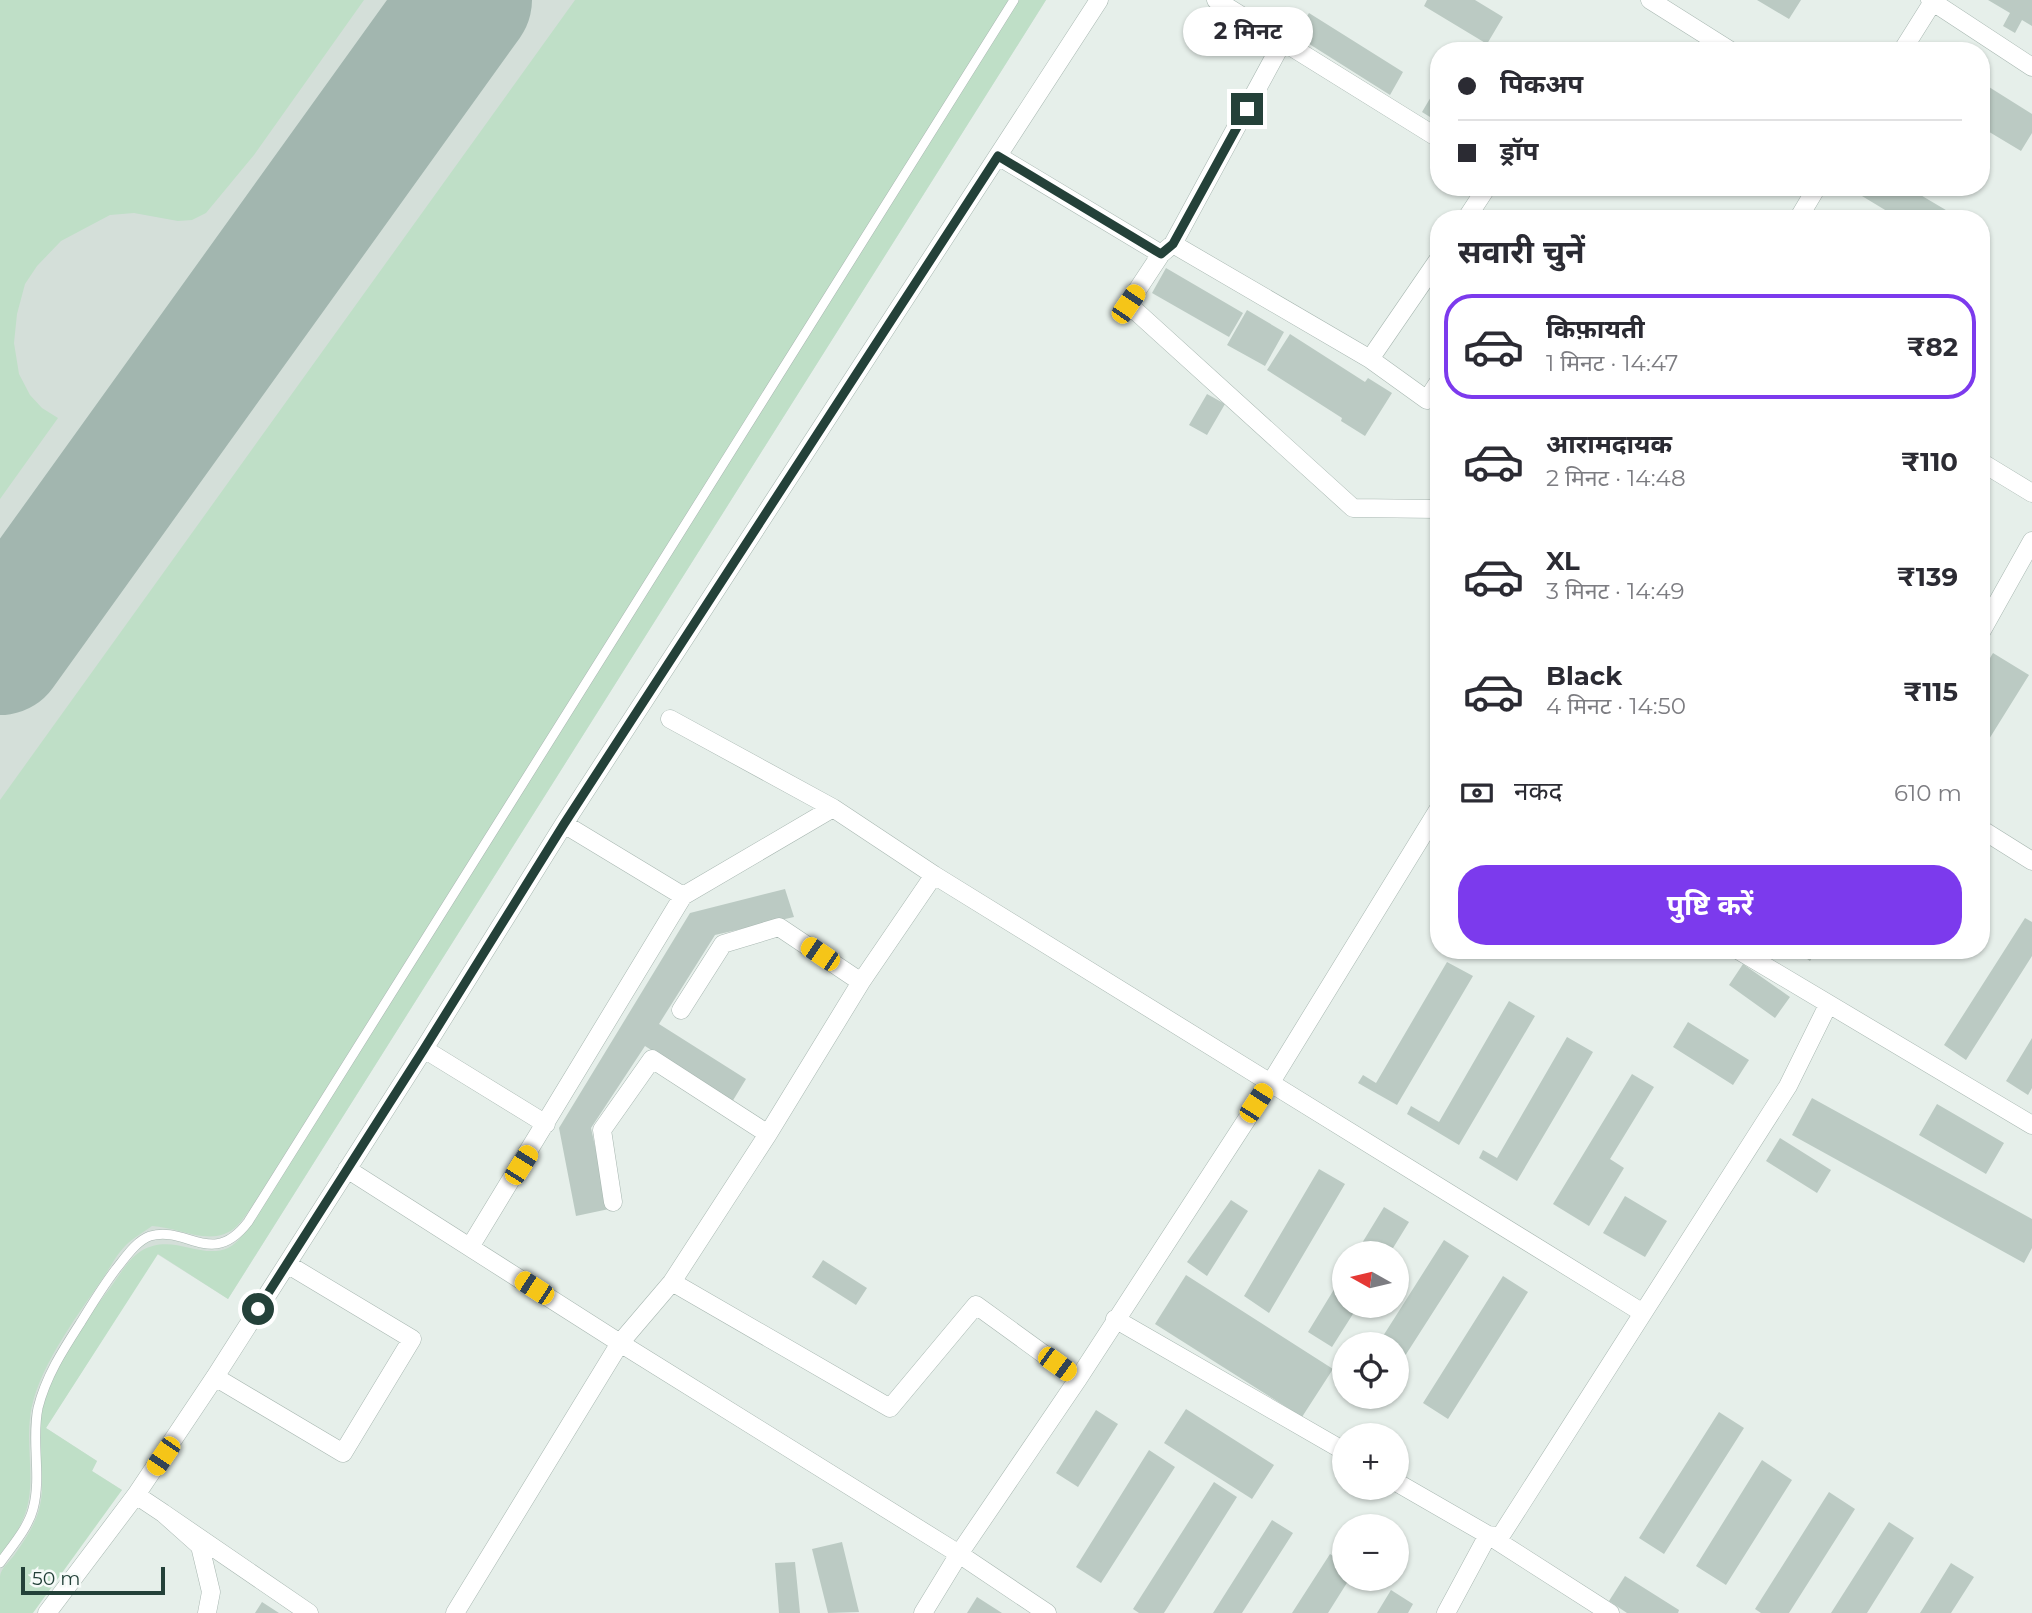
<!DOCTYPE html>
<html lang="hi">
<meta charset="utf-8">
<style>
:root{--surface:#fff;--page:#f7f7f7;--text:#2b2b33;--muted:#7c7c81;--line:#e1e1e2;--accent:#7c3aed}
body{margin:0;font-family:Montserrat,"Noto Sans Devanagari",sans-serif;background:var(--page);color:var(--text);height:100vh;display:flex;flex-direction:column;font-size:26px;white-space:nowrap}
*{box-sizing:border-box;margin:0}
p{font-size:23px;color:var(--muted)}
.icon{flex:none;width:38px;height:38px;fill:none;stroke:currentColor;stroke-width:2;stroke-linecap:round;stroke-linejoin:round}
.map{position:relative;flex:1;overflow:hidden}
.side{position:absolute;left:1430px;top:210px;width:560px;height:749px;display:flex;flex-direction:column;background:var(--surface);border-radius:28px;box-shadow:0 2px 5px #0004}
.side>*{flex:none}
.hud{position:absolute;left:1430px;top:42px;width:560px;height:154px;border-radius:28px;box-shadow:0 2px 5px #0004;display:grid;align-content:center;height:154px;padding:0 28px;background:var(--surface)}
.needle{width:46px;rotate:278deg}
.buttons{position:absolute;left:1332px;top:1241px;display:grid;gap:14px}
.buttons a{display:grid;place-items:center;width:77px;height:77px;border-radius:50%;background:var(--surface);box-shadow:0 2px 5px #0004;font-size:35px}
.scale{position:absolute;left:21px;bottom:18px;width:144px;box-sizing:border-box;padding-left:7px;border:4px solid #244139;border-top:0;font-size:19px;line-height:24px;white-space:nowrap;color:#244139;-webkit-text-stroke:5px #f7fbf9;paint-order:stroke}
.end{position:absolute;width:32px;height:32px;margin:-16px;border:9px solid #244139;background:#fff;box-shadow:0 0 0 4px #fff}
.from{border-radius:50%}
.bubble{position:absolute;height:49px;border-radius:24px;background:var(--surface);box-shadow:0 2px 5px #0004;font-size:23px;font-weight:700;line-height:49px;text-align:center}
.car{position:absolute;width:21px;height:42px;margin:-21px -10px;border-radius:9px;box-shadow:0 0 5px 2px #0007;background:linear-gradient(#f5c518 24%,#345 0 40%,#f5c518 0 76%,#345 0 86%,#f5c518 0)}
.hud b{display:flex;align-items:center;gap:24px;height:66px;font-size:26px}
.hud b+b{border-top:2px solid var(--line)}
.hud i{width:18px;height:18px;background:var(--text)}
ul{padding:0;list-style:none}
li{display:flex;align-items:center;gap:21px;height:105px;margin:0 14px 10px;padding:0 14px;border:4px solid transparent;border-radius:28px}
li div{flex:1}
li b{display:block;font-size:26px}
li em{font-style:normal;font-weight:700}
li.current{border-color:var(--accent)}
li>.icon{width:63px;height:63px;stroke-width:1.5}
h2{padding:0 28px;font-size:32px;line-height:84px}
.pay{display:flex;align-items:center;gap:18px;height:77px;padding:0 28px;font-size:26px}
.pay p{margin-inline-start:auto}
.button{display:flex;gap:14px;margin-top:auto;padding:14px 28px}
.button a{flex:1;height:80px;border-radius:28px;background:var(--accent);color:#fff;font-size:28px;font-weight:700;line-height:80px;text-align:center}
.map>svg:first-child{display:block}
.built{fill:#d4dfd9}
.green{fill:#bfdfc7}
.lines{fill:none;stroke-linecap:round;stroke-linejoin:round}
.runway{stroke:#a2b6af;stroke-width:130}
.building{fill:#bbcac3}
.service-casing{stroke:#a8b7b1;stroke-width:10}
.minor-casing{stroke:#a8b7b1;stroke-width:19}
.service{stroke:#fff;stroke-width:9}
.minor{stroke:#fff;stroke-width:18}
.route{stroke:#244139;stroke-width:9}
</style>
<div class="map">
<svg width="2032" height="1613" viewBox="0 0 2032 1613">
<rect width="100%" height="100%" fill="#e6efea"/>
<path class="built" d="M0 0H1046L228 1299 157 1254 46 1428 97 1461 92 1471 122 1490 0 1613Z"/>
<path class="green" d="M0 0H364L254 155 206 213 192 220 178 221 134 213 110 215 61 241 37 266 25 284 17 314 14 343 19 374 30 395 42 408 58 418 0 499Z
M575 0H1009L251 1208C246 1214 242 1221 237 1226 212 1249 180 1227 152 1226 144 1232 133 1238 126 1245 116 1255 109 1270 101 1281 75 1319 35 1372 30 1418 26 1451 37 1488 23 1519 18 1532 8 1544 0 1555V800Z
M1019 0H1046L228 1299 158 1254 46 1428 97 1461 92 1471 122 1490 33 1613H0C0 1601 0 1587 0 1576 1 1568 10 1561 15 1554 24 1541 33 1528 38 1513 47 1486 38 1455 40 1428 43 1376 80 1328 110 1288 119 1276 128 1259 141 1251 172 1232 200 1260 228 1248 240 1242 249 1226 257 1216Z"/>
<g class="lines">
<path class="runway" d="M0 650 467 0"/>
</g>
<path class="building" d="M1427 0H1475L1503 17 1487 44 1424 6Z
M1757 0H1801L1789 19Z
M1988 0H2032V26L2022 20 2015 33 2003 26 2010 13Z
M1309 13 1403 72 1390 95 1295 35Z
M1981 82 2032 114V133L2021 151 1981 127Z
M1438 85V122L1422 112Z
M1860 187H1907L1956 216 1954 219H1900L1857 193Z
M1166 268 1243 313 1229 337 1152 293Z
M1247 310 1284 332 1265 366 1227 345Z
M1290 334 1365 382 1368 378 1392 393 1365 436 1341 421 1342 418 1267 370Z
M1207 394 1225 404 1207 435 1189 425Z
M1993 653 2029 675 1981 752V673Z
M785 889 794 917 715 935 659 1024 746 1079 732 1102 645 1046 591 1128 609 1209 576 1216 559 1128 690 913Z
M2025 918 2032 922V956L1966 1060 1944 1045Z
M1794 950H1817L1810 961Z
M1447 962 1473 976 1397 1105 1358 1083 1363 1075 1376 1083Z
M1743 964 1790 997 1775 1018 1729 985Z
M1509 1001 1535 1016 1459 1145 1407 1114 1411 1106 1439 1122Z
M1688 1022 1749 1060 1733 1085 1673 1047Z
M1567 1037 1593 1052 1517 1181 1479 1158 1483 1150 1497 1158Z
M2032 1038V1088L2028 1095 2006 1081Z
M1632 1074 1654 1087 1610 1159 1624 1168 1589 1226 1553 1204Z
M1812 1098 2032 1219V1248L2024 1263 1792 1135Z
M1937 1104 2004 1143 1986 1174 1919 1135Z
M1780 1138 1831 1170 1817 1193 1766 1161Z
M1319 1169 1345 1184 1269 1313 1244 1296Z
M1625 1196 1667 1221 1645 1257 1603 1233Z
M1231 1200 1248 1211 1207 1276 1187 1262Z
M1384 1207 1409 1222 1390 1253H1356Z
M1444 1240 1469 1256 1396 1370V1344H1378Z
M823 1260 867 1288 856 1305 812 1277Z
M1344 1273V1306H1358L1332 1347 1308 1332Z
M1186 1275 1333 1369 1302 1417 1155 1324Z
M1503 1276 1528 1292 1448 1419 1423 1403Z
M1186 1409 1274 1465 1252 1499 1164 1443Z
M1096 1410 1118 1424 1078 1487 1056 1473Z
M1719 1412 1744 1428 1664 1554 1639 1538Z
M1149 1450 1175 1467 1101 1583 1076 1567Z
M1762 1460 1792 1480 1726 1585 1696 1566Z
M1214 1482 1237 1497 1164 1613H1139L1133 1609Z
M1829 1492 1855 1509 1789 1613H1761L1755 1609Z
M1272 1520 1293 1533 1242 1613H1213Z
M1889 1522 1914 1538 1867 1613H1831Z
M842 1542 859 1612 828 1613 812 1549Z
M1330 1554 1344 1563V1578H1350L1328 1613H1292Z
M795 1562 800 1613H779L775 1563Z
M1951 1563 1974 1577 1951 1613H1920Z
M1625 1576 1679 1610 1678 1613H1627L1609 1601Z
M1391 1590 1413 1604 1408 1613H1377Z
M977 1597 1002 1613H967Z
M262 1602 279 1613H255Z"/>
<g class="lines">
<defs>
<path id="service" d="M0 1563C12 1546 28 1528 33 1509 42 1476 31 1441 38 1408 46 1376 63 1350 81 1322 92 1304 103 1286 116 1269 125 1258 136 1241 150 1236 187 1225 212 1269 248 1222L1014 0"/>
<path id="minor" d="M1216 0 1438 138
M1650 0 1731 51
M1930 0 2032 67
M1283 41 1173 244 1161 254 1128 304 1353 508 1438 509
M1902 51 1934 0
M998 156 1161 254
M1466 219 1487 187
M1798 219 1817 187
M1173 244 1370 359 1427 400 1438 383
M1370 359 1438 260
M1981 462 2032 493
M1981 632 2032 541
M670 719 833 808 934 875 1643 1313
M564 824 683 896
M1981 829 2032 861
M1738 950 2032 1125
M681 1010 723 944 779 927 861 982
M424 1049 546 1124
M347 1169 620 1343 959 1554 1047 1613
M613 1202 602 1130 652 1059 768 1134
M470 1247 683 896 833 808
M672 1282 890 1408 976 1305 1078 1379
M1115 1319 1344 1451
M215 1377 343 1453 412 1339 287 1264
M1396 1482 1488 1535 1610 1613
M136 1495 163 1513 200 1546 211 1592 207 1613
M163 1513 309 1613
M47 1613 136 1495 215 1377 424 1049 564 824 1099 0
M455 1613 620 1343 672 1282 768 1134 861 982 934 875
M923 1613 959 1554 1078 1379 1271 1082 1438 810
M1446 1613 1488 1535 1500 1537 1788 1086 1828 1005"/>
</defs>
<use href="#service" class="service-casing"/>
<use href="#minor" class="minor-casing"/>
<use href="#service" class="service"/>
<use href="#minor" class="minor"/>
</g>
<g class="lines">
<path class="route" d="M258 1309 424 1049 564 824 998 156 1161 254 1173 244 1247 109"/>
</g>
</svg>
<div class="buttons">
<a><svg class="needle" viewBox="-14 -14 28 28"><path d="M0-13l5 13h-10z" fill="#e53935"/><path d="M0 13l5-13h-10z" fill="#7c7c81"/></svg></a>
<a><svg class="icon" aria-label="locate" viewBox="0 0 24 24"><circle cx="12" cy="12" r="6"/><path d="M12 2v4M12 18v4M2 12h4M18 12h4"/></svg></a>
<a>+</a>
<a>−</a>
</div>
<div class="scale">50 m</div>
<i class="end from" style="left:258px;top:1309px"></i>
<i class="end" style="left:1247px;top:109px"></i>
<div class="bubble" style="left:1183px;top:7px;width:130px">2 मिनट</div>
<i class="car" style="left:1128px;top:304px;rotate:34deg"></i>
<i class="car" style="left:820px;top:954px;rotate:304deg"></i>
<i class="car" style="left:1256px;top:1103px;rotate:33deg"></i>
<i class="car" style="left:521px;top:1165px;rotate:32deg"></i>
<i class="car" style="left:534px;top:1288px;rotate:303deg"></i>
<i class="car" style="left:1057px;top:1364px;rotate:126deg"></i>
<i class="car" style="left:163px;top:1456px;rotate:214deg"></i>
<div class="hud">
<b><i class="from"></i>पिकअप</b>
<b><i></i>ड्रॉप</b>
</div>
<section class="side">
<h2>सवारी चुनें</h2>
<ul>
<li class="current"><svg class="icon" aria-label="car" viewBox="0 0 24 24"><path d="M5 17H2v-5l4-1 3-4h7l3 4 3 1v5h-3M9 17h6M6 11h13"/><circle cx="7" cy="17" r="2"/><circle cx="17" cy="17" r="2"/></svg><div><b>किफ़ायती</b><p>1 मिनट · 14:47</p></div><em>₹82</em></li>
<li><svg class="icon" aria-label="car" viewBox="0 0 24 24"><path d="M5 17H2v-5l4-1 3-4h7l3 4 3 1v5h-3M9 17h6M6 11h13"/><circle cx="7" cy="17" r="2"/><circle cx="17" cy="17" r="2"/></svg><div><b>आरामदायक</b><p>2 मिनट · 14:48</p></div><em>₹110</em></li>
<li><svg class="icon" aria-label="car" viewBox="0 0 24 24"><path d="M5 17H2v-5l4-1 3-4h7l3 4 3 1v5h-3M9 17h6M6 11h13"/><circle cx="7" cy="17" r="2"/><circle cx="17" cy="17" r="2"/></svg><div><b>XL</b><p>3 मिनट · 14:49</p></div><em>₹139</em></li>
<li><svg class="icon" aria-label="car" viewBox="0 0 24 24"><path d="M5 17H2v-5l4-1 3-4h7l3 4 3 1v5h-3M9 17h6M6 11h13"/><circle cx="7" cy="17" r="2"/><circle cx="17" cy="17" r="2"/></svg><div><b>Black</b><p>4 मिनट · 14:50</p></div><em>₹115</em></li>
</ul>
<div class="pay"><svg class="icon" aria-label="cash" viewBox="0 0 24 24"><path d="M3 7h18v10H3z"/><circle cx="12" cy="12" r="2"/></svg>नकद<p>610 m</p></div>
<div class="button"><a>पुष्टि करें</a></div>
</section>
</div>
